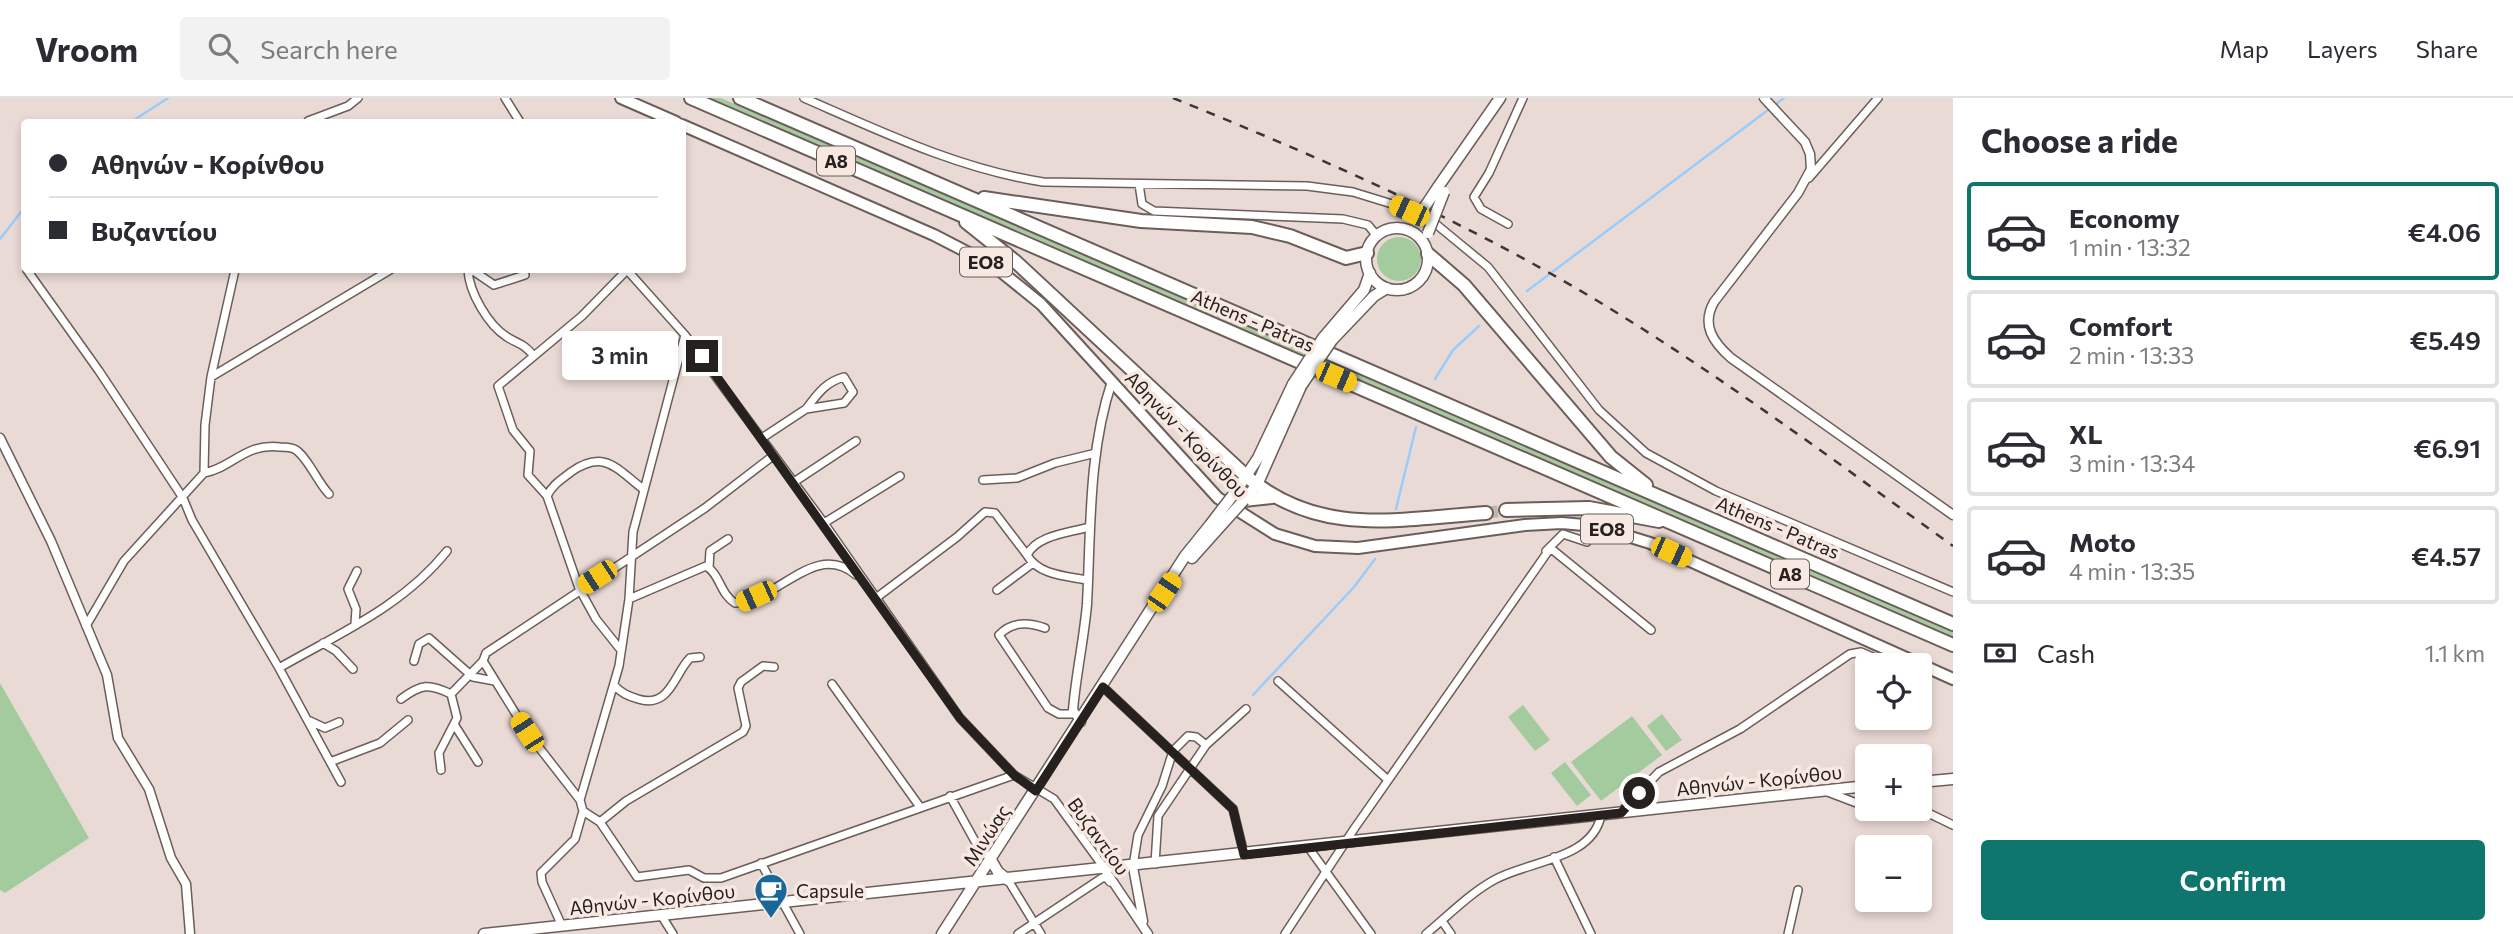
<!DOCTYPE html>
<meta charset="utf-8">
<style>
:root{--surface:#fff;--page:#f2f2f3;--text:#2b2b33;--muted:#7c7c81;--line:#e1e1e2;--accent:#0f766e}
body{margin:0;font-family:Commissioner,sans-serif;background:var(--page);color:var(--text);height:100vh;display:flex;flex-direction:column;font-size:26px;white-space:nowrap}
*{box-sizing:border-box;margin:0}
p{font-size:23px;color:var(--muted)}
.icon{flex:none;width:38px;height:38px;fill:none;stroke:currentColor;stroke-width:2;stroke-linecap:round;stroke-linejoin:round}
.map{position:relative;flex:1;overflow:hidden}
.details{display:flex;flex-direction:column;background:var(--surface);width:560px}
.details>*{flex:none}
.guide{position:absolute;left:21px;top:21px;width:665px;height:154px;border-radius:7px;box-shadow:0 4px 10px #0003;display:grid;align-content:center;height:154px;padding:0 28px;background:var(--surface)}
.fabs{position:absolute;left:1855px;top:555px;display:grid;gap:14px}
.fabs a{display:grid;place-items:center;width:77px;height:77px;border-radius:7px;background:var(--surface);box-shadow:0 4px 10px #0003;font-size:35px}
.end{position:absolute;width:32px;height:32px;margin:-16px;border:9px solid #26201e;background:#fff;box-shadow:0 0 0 4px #fff}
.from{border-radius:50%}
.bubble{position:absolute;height:49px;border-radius:7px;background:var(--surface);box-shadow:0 4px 10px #0003;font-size:23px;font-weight:600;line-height:49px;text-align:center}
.car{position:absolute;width:21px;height:42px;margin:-21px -10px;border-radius:9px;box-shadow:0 0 5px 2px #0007;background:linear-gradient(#f5c518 24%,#345 0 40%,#f5c518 0 76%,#345 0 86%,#f5c518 0)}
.guide b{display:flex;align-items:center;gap:24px;height:66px;font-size:26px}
.guide b+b{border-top:2px solid var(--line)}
.guide i{width:18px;height:18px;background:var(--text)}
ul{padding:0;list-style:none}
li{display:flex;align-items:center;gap:21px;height:98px;margin:0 14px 10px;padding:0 14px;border:4px solid var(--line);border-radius:7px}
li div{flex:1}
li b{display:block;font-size:26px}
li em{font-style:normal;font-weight:600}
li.current{border-color:var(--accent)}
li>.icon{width:63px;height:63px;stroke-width:1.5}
h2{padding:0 28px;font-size:32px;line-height:84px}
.pay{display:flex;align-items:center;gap:18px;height:77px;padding:0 28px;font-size:26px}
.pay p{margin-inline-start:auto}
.action{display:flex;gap:14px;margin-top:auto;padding:14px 28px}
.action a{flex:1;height:80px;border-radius:7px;background:var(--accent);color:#fff;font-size:28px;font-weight:600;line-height:80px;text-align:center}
header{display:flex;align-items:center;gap:42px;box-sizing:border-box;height:98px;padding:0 35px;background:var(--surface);border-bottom:2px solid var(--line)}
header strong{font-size:33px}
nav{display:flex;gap:38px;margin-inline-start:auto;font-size:24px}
.search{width:490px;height:63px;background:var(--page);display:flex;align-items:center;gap:18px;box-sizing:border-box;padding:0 24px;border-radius:7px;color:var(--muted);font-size:26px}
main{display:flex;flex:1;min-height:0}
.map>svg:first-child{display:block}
.green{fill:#a3cb9e}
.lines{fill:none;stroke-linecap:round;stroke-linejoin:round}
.stream{stroke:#9accfb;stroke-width:2.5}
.motorway-tunnel{stroke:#c3b5b0;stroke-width:12;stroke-dasharray:12 6;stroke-linecap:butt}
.minor-casing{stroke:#6b5e59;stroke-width:10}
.tertiary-casing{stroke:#6b5e59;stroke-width:11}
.secondary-casing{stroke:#6b5e59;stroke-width:13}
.primary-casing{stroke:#6b5e59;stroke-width:14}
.motorway-casing{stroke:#6b5e59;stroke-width:16}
.minor{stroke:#fff;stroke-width:7}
.tertiary{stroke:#fff;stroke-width:8}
.secondary{stroke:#fff;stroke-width:10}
.primary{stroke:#fff;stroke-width:10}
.motorway{stroke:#fff;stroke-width:12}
.rail{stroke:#3c3532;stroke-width:2.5;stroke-dasharray:9 9;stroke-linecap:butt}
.secondary-bridge-casing{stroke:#6b5e59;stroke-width:13;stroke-linecap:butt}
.secondary-bridge{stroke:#fff;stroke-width:10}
.route{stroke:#26201e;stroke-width:9}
.labels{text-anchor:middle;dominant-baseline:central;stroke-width:7;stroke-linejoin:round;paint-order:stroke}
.shield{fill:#f7e8e2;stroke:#655c59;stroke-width:2}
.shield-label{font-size:18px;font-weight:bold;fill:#26201e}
.street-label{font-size:19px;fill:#26201e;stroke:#f7e8e2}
.poi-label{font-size:19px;fill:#26201e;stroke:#f7e8e2;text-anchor:start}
</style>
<header>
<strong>Vroom</strong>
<div class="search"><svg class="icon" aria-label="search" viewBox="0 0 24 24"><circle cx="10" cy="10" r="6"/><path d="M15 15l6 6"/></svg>Search here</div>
<nav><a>Map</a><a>Layers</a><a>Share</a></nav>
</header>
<main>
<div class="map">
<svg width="1953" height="836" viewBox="0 0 1953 836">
<rect width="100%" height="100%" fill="#eadad5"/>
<path class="green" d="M711 0H721L1953 534V538Z
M1377 161a22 22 0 1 1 44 0a22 22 0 1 1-44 0Z
M0 585 89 740 5 795 0 792Z
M1523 607 1550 642 1535 653 1508 619Z
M1662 616 1682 642 1666 653 1647 628Z
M1632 618 1662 657 1601 703 1571 664Z
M1565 664 1591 697 1577 708 1551 675Z"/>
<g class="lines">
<path class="stream" d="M131 24 168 0
M0 141 24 110
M1527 193 1784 0
M1435 281 1453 252 1479 228
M1396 411 1416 329
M1253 597 1354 489 1375 461"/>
<path class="motorway-tunnel" d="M1486 415 1506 412"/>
<defs>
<path id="minor" d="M505 0 520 24
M804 0C882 34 959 71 1043 84L1307 88 1353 94 1392 106 1437 127 1488 169 1599 312 1646 355 1716 393 1953 494
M308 23 348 8 358 0
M1809 80 1878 0
M1139 86 1142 106 1154 113 1343 121 1368 127 1377 138
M1508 126 1481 111 1474 99 1489 75 1523 0
M27 172 99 273 183 400 192 422 279 570 341 684
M468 172C469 194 488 227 507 239 520 247 523 245 534 258
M472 172 494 187 525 177
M627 172 685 237 633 434 629 501 619 568 580 702 583 713 600 724 637 779 689 772 704 780H721L1014 677
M685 237 824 425 960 620 1014 677 1054 701 1105 771
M211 279 235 172
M762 340 806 311 844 305 853 294 844 279C825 284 817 297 806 311
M204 375C234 369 244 345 280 349 285 349 292 349 296 352 308 360 318 385 329 396
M983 382 1017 380 1055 365 1096 355
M794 384 856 343
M547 398 528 377 530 353 513 332 498 288 582 218 627 172
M824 425 900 378
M1546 453 1563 436 1587 444
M709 469 710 453 728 441
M1087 482C1066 478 1038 477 1027 457 1037 437 1069 435 1089 429
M997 492 1033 465
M876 500 957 439 985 414 995 415 1027 457
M629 501 706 468C720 476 720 496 735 505 778 504 814 442 856 477
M355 526 356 511 348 491 357 473
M86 528 124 463 204 375 205 327 211 279 390 172
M1045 530C1028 524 1012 523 999 537L1048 610 1059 616H1074
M323 545 336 553 353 571
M620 551 596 521 579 490 547 398C552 387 562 381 571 374 604 351 616 370 643 391
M414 563 419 546 429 540 473 579 495 583
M279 570C340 535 403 508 447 453
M1278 583 1388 682
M832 586 920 709
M614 587C621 595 628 598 638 601 670 611 674 576 690 560L700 559
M1103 589 1233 711 1244 756
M401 601C421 586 429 585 451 596
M310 623 325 630 339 624
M454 626 478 664
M330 664 380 645 408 622
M441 672 439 655 457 620 451 596 483 563
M1825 693 1867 709
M950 698 976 745 991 762
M580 702 527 634 483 563 486 555 705 410 774 357
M1880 710 1924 713 1953 727
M1621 714 1659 674 1740 631 1850 556 1861 554 1892 567
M600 724 626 703 743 634 746 628 738 590 741 584 763 568 774 569
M1308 749 1371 836
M1554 759 1591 836
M761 765 800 836
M1155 766 1158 718 1206 647
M1133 768 1138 737 1162 688 1173 653 1188 638 1196 639 1206 647 1246 611
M1008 782 1041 836
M661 817 673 836
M1442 823 1451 836
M562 828 542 784 541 775 575 741 583 713
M1018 836 1102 780 1106 779 1110 784
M1285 836 1354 731 1549 452 1554 453 1651 532
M1426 836C1449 817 1469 796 1494 782 1527 763 1593 762 1601 717
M1788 836 1798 792"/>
<path id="tertiary" d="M1764 0 1805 44 1810 56 1811 71 1798 95 1714 204C1701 227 1713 244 1731 260L1953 417
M0 340 51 443 107 577 118 640 149 691 171 760 186 786 190 836
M1081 624 1073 612C1076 576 1084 541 1087 506 1091 431 1088 355 1112 283
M1133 769 1143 823
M1105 772 1148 836"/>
<path id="secondary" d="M1438 89 1500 0
M1366 161a31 31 0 1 1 62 0a31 31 0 1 1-62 0Z
M1323 240 1364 192 1370 175
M1332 242 1374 198 1387 190
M1236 393 1258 360 1293 286
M1244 402 1257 387 1301 288
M1192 460 1217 432
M1920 684 1953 681
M991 762 998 774 1008 782
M484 836 1867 688
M942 836 1185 458 1210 427"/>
<path id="primary" d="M621 0 676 24
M682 27 934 137 994 168 1041 206 1218 400 1275 436 1315 448 1358 450 1525 427 1562 425 1595 428 1650 445 1953 581"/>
<path id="motorway" d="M691 0 1953 547
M740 0 1953 526
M984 100 1141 123 1252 129 1290 138 1346 160 1367 155
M966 124 1016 164 1246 378C1320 440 1397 421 1486 415
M1428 156 1464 187 1611 359 1646 387
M1244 402 1272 399
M1506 412 1589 410 1659 423"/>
</defs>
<use href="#minor" class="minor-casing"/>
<use href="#tertiary" class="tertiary-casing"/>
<use href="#secondary" class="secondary-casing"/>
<use href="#primary" class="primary-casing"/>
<use href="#motorway" class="motorway-casing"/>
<use href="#minor" class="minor"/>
<use href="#tertiary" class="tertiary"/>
<use href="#secondary" class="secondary"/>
<use href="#primary" class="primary"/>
<use href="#motorway" class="motorway"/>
<path class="rail" d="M1173 0C1319 59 1461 121 1596 202 1720 277 1836 364 1953 448"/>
<defs>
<path id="secondary-bridge" d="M1416 122 1438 89
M1428 135 1444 94
M1293 286 1323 240
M1301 288 1332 242
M1210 427 1236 393
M1217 432 1244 402"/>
</defs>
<use href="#secondary-bridge" class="secondary-bridge-casing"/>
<use href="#secondary-bridge" class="secondary-bridge"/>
</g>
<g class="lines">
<path class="route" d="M702 258 960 620 1014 677 1036 693 1103 589 1233 711 1244 757 1621 715 1639 695"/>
</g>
<defs>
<symbol id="cafe-pin" viewBox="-11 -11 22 30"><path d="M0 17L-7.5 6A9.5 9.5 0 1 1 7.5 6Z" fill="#186799" stroke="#f7e8e2"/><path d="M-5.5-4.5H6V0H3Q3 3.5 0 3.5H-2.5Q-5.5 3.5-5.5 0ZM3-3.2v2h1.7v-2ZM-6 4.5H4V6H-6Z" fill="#fff"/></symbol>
</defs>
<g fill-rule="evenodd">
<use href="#cafe-pin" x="752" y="773" width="38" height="52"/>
</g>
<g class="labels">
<g class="shield">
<rect x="817" y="48.5" width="38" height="29" rx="5"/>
<rect x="960" y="149.5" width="52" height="29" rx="5"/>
<rect x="1581" y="416.5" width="52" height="29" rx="5"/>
<rect x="1771" y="461.5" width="38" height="29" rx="5"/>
</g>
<g class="shield-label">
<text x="836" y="63">Α8</text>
<text x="986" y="164">ΕΟ8</text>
<text x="1607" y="431">ΕΟ8</text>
<text x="1790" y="476">Α8</text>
</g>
<g class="street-label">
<text transform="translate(1253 222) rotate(23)">Athens - Patras</text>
<text transform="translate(1187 336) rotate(46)">Αθηνών - Κορίνθου</text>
<text transform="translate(1778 429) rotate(23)">Athens - Patras</text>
<text transform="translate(1759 682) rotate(-6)">Αθηνών - Κορίνθου</text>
<text transform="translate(986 737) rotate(-57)">Μινώας</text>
<text transform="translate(1099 738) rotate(54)">Βυζαντίου</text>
<text transform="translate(652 801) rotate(-6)">Αθηνών - Κορίνθου</text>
</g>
<g class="poi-label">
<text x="796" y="792">Capsule</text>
</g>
</g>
</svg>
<div class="fabs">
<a><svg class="icon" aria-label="locate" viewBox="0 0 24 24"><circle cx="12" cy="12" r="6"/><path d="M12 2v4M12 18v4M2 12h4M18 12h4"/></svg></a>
<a>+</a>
<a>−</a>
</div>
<i class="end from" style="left:1639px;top:695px"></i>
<i class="end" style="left:702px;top:258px"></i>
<div class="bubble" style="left:562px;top:233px;width:116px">3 min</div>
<i class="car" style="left:1409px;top:113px;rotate:294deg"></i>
<i class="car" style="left:1336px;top:279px;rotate:113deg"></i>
<i class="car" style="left:1671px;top:454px;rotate:114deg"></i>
<i class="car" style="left:597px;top:479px;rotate:237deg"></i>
<i class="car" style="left:1164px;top:494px;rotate:34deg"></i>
<i class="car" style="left:756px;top:498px;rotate:246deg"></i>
<i class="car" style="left:527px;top:634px;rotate:327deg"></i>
<div class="guide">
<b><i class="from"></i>Αθηνών - Κορίνθου</b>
<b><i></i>Βυζαντίου</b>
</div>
</div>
<section class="details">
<h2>Choose a ride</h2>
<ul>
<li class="current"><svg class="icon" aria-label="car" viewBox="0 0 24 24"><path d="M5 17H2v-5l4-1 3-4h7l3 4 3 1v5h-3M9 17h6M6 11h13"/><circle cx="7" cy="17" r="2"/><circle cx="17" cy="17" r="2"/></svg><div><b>Economy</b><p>1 min · 13:32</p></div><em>€4.06</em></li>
<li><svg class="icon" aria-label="car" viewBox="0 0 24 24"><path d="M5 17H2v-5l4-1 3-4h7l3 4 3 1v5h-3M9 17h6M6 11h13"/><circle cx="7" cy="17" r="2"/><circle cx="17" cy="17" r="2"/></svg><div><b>Comfort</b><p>2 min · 13:33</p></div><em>€5.49</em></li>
<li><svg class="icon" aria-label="car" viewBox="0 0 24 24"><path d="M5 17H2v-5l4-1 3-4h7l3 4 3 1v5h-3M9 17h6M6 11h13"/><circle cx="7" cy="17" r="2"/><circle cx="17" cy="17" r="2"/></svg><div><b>XL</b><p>3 min · 13:34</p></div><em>€6.91</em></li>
<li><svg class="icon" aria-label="car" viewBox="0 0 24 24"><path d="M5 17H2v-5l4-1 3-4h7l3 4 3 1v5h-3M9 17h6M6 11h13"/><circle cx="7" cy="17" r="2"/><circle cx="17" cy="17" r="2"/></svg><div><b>Moto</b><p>4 min · 13:35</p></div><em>€4.57</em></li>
</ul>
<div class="pay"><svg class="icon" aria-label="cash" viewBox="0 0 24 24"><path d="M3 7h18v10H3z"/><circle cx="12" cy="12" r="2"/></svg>Cash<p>1.1 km</p></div>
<div class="action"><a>Confirm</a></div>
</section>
</main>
